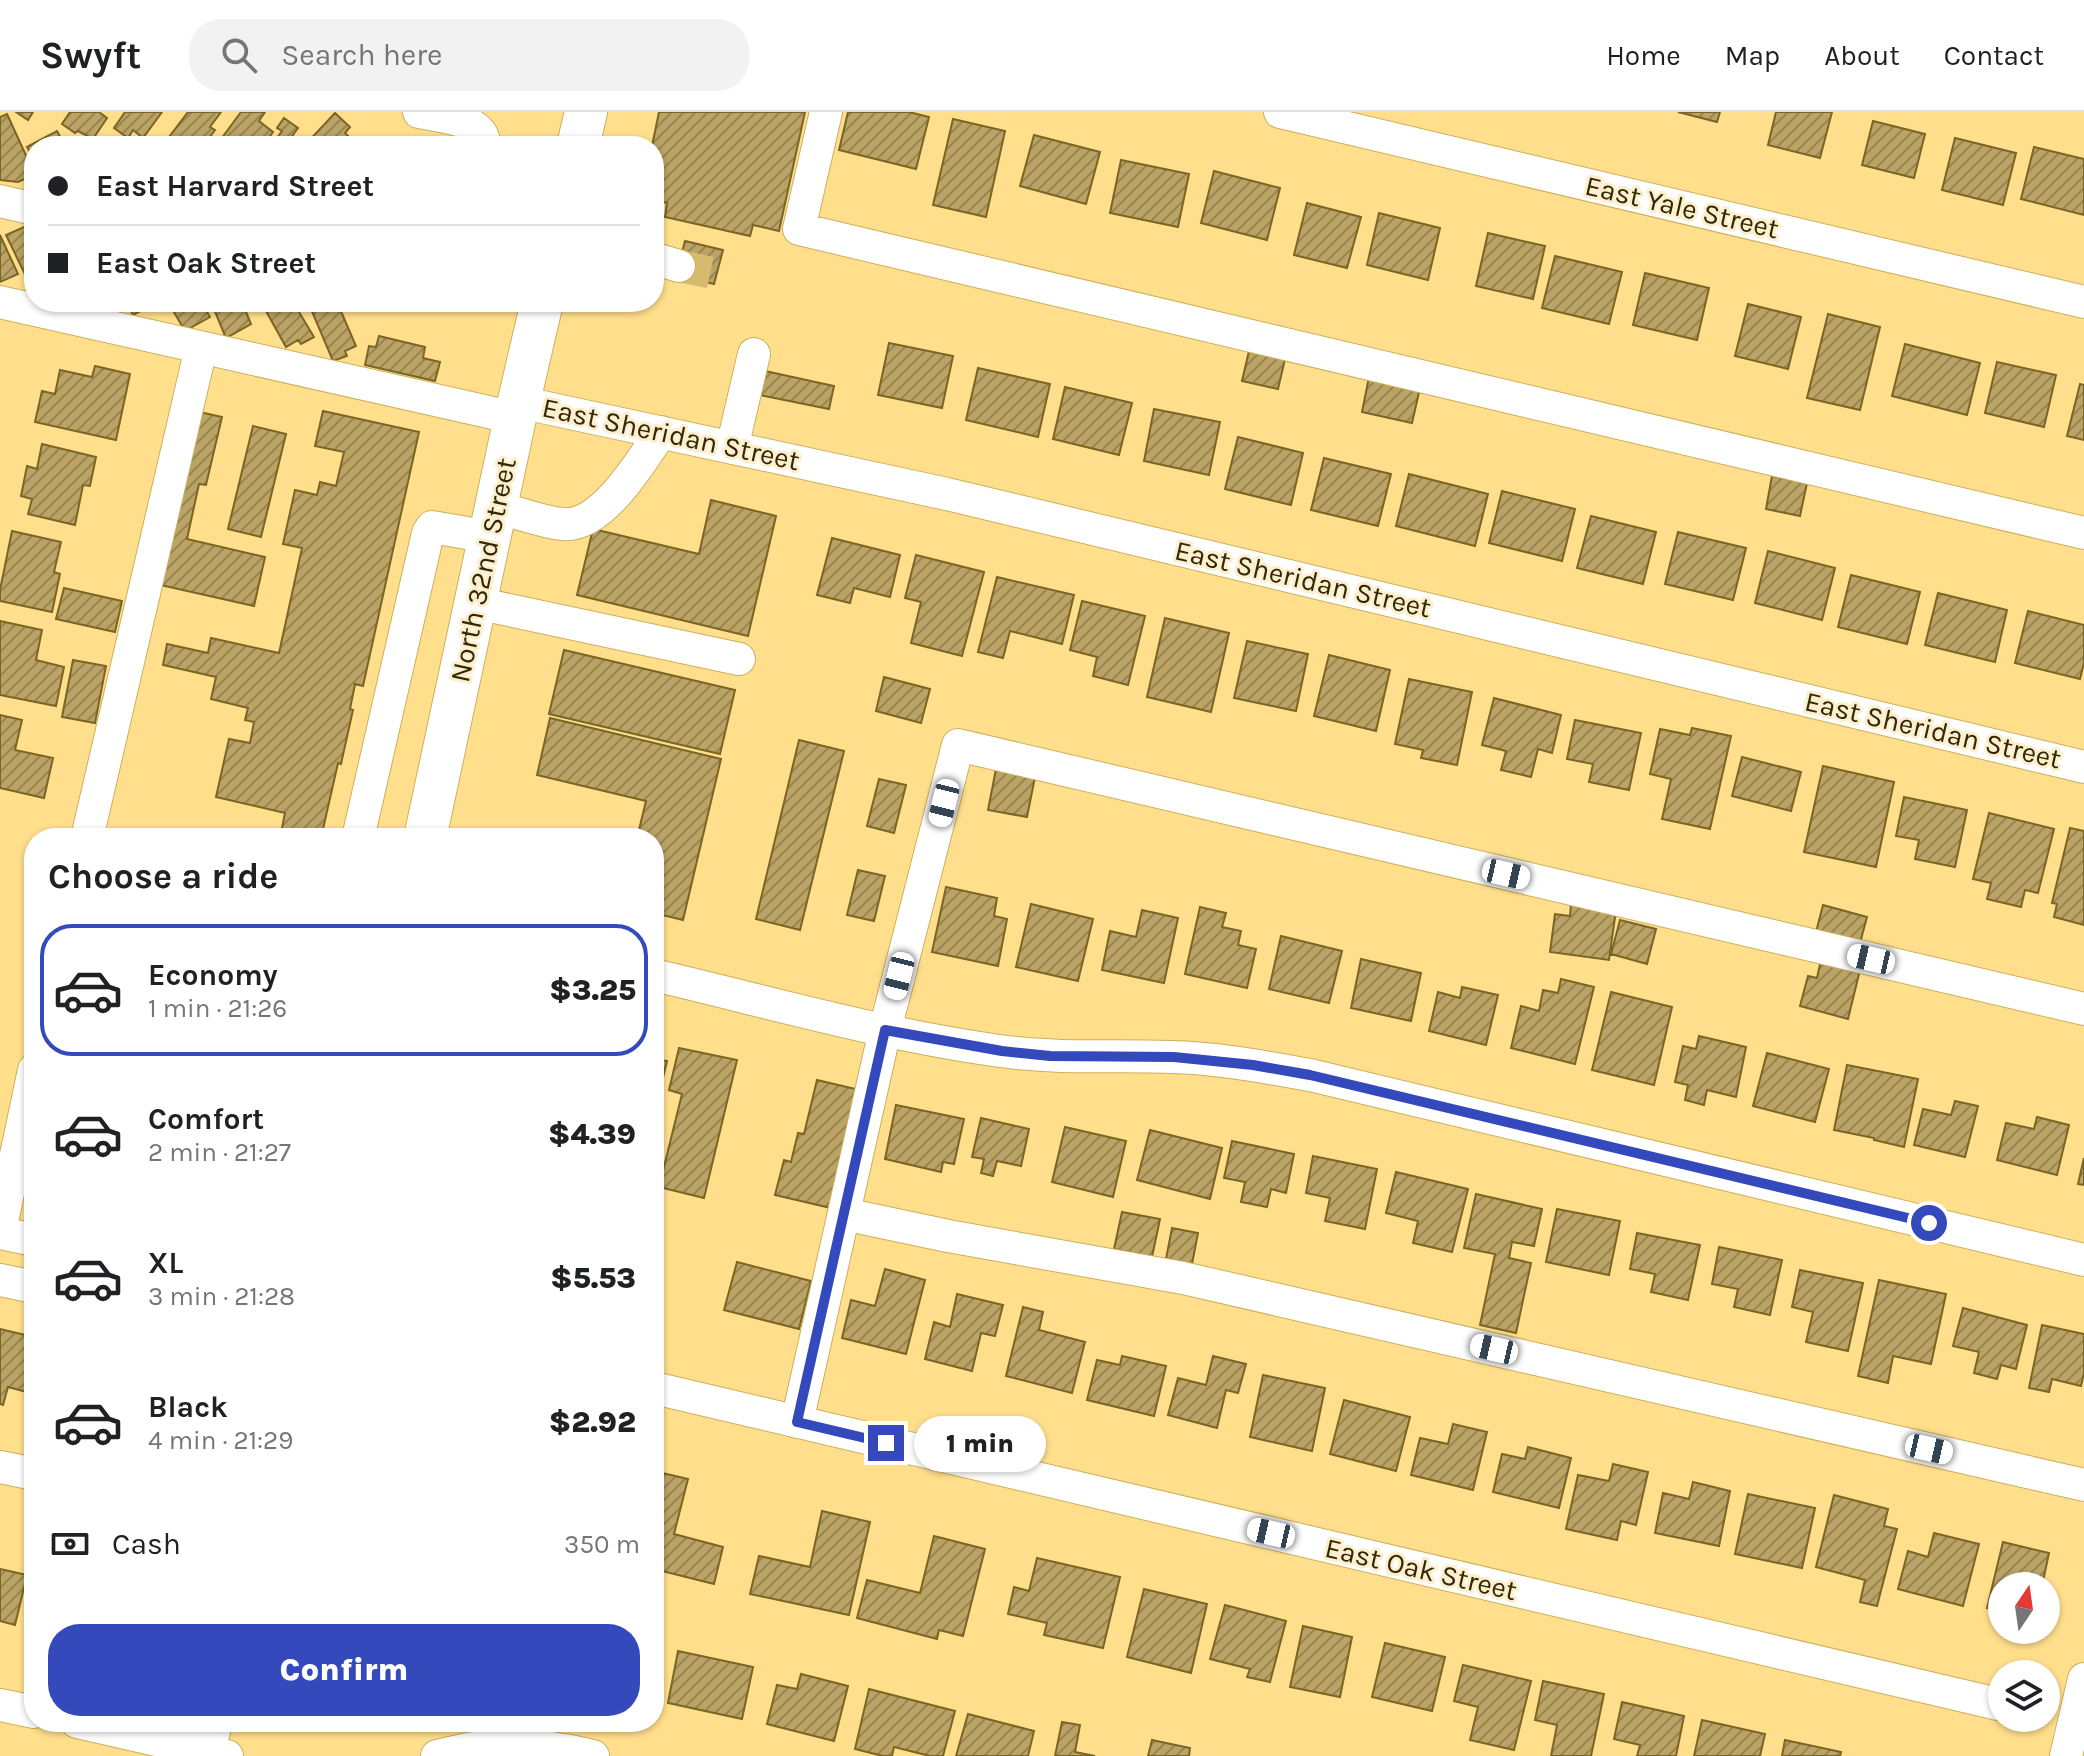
<!DOCTYPE html>
<meta charset="utf-8">
<style>
:root{--surface:#fff;--page:#f2f2f2;--text:#202124;--muted:#757577;--line:#e0e0e0;--accent:#3449bb}
body{margin:0;font-family:Karla,sans-serif;background:var(--page);color:var(--text);height:100vh;display:flex;flex-direction:column;font-size:30px;white-space:nowrap}
*{box-sizing:border-box;margin:0}
p{font-size:26px;color:var(--muted)}
.icon{flex:none;width:44px;height:44px;fill:none;stroke:currentColor;stroke-width:2;stroke-linecap:round;stroke-linejoin:round}
.map{position:relative;flex:1;overflow:hidden}
.sheet{position:absolute;left:24px;top:716px;width:640px;height:904px;display:flex;flex-direction:column;background:var(--surface);border-radius:32px;box-shadow:0 2px 6px #0004}
.sheet>*{flex:none}
.top-card{position:absolute;left:24px;top:24px;width:640px;height:176px;border-radius:32px;box-shadow:0 2px 6px #0004;display:grid;align-content:center;height:176px;padding:0 24px;background:var(--surface)}
.needle{width:52px;rotate:13deg}
.controls{position:absolute;left:1988px;top:1460px;display:grid;gap:16px}
.controls a{display:grid;place-items:center;width:72px;height:72px;border-radius:50%;background:var(--surface);box-shadow:0 2px 6px #0004;font-size:40px}
.end{position:absolute;width:36px;height:36px;margin:-18px;border:10px solid #3449bb;background:#fff;box-shadow:0 0 0 4px #fff}
.from{border-radius:50%}
.bubble{position:absolute;height:56px;border-radius:28px;background:var(--surface);box-shadow:0 2px 6px #0004;font-size:26px;font-weight:800;line-height:56px;text-align:center}
.car{position:absolute;width:24px;height:48px;margin:-24px -12px;border-radius:10px;box-shadow:0 0 6px 2px #0007;background:linear-gradient(#fff 24%,#345 0 40%,#fff 0 76%,#345 0 86%,#fff 0)}
.top-card b{display:flex;align-items:center;gap:28px;height:76px;font-size:30px}
.top-card b+b{border-top:2px solid var(--line)}
.top-card i{width:20px;height:20px;background:var(--text)}
ul{padding:0;list-style:none}
li{display:flex;align-items:center;gap:24px;height:132px;margin:0 16px 12px;padding:0 8px;border:4px solid transparent;border-radius:32px}
li div{flex:1}
li b{display:block;font-size:30px}
li em{font-style:normal;font-weight:800}
li.on{border-color:var(--accent)}
li>.icon{width:72px;height:72px;stroke-width:1.5}
h2{padding:0 24px;font-size:36px;line-height:96px}
.pay{display:flex;align-items:center;gap:20px;height:88px;padding:0 24px;font-size:30px}
.pay p{margin-inline-start:auto}
.cta{display:flex;gap:16px;margin-top:auto;padding:16px 24px}
.cta a{flex:1;height:92px;border-radius:32px;background:var(--accent);color:#fff;font-size:32px;font-weight:800;line-height:92px;text-align:center}
header{display:flex;align-items:center;gap:48px;box-sizing:border-box;height:112px;padding:0 40px;background:var(--surface);border-bottom:2px solid var(--line)}
header strong{font-size:38px}
nav{display:flex;gap:44px;margin-inline-start:auto;font-size:28px}
.search{width:560px;height:72px;background:var(--page);display:flex;align-items:center;gap:20px;box-sizing:border-box;padding:0 28px;border-radius:32px;color:var(--muted);font-size:30px}
.map>svg:first-child{display:block}
.building{fill:url(#building-hatch);stroke:#7b6524;stroke-width:2}
.lines{fill:none;stroke-linecap:round;stroke-linejoin:round}
.minor-tunnel{stroke:#d6ba70;stroke-width:32;stroke-dasharray:32 16;stroke-linecap:butt}
.minor-casing{stroke:#cdaf5b;stroke-width:34}
.major-casing{stroke:#cdaf5b;stroke-width:44}
.minor{stroke:#fff;stroke-width:32}
.major{stroke:#fff;stroke-width:42}
.route{stroke:#3449bb;stroke-width:10}
.labels{text-anchor:middle;dominant-baseline:central;stroke-width:6;stroke-linejoin:round;paint-order:stroke}
.street-label{font-size:28px;fill:#342803;stroke:#fbefcf}
</style>
<header>
<strong>Swyft</strong>
<div class="search"><svg class="icon" aria-label="search" viewBox="0 0 24 24"><circle cx="10" cy="10" r="6"/><path d="M15 15l6 6"/></svg>Search here</div>
<nav><a>Home</a><a>Map</a><a>About</a><a>Contact</a></nav>
</header>
<div class="map">
<svg width="2084" height="1644" viewBox="0 0 2084 1644">
<defs>
<pattern id="building-hatch" width="6" height="6" patternUnits="userSpaceOnUse" patternTransform="scale(2)"><rect width="6" height="6" fill="#baa365"/><path d="M-1 1l2-2M0 6l6-6M5 7l2-2" fill="none" stroke="#988551"/></pattern>
</defs>
<rect width="100%" height="100%" fill="#ffdf8b"/>
<path class="building" d="M16 0H33L28 8Z
M70 0H99L107 6 93 27 78 19 75 21 62 12Z
M125 0H162L143 26 133 18 128 26 114 16Z
M188 0H221L210 15 215 18 203 34H190L185 30 182 34H173L166 29Z
M241 0H265L259 9 273 20 263 34H216Z
M659 0H805L779 119 753 113 750 124 665 105 667 91 654 88V34H652Z
M848 0H909L929 5 916 57 839 38Z
M1678 0H1720L1717 10Z
M1776 0H1832L1820 46 1768 33Z
M335 1 350 15 345 21 356 32 354 34H304Z
M7 2 34 61V63L18 70 0 68V5Z
M284 6 298 16 285 34H271L282 19 277 16Z
M953 7 1005 19 986 105 933 93Z
M1873 9 1925 22 1914 66 1862 53Z
M57 19 65 34H34V47L27 35Z
M1034 23 1100 40 1086 92 1020 74Z
M1955 26 2016 41 2003 93 1942 78Z
M2034 35 2084 47V103L2021 87Z
M1121 48 1189 62 1178 115 1110 101Z
M1214 59 1280 76 1267 128 1201 111Z
M1307 91 1361 105 1347 156 1294 143Z
M1379 101 1440 116 1428 168 1367 153Z
M33 111 34 113V181L6 123Z
M1488 121 1545 134 1533 187 1476 174Z
M0 123 18 162 0 170Z
M685 129 723 138 714 172 676 163Z
M1555 144 1622 160 1609 212 1542 196Z
M1645 161 1709 176 1697 228 1633 213Z
M126 190H157V191L133 203Z
M168 190H201L210 205 185 219Z
M211 190H242L251 212 226 226Z
M261 190H293L314 225 301 232 298 228 286 235Z
M308 190H337L356 234 345 239 347 244 333 249Z
M1748 192 1801 205 1788 257 1735 244Z
M1828 202 1880 215 1860 298 1807 286Z
M379 224 425 235 423 246 440 250 435 269 365 253 369 234 376 235Z
M889 231 953 244 942 296 878 283Z
M1905 232 1980 251 1967 303 1892 284Z
M1249 239 1285 247 1278 277 1242 269Z
M1997 250 2056 263 2044 315 1985 301Z
M95 254 130 262 116 328 35 310 42 279 55 282 60 258 92 265Z
M978 256 1050 272 1038 325 966 308Z
M765 259 834 274 829 297 760 283Z
M1369 265 1420 276 1412 311 1362 300Z
M2080 272 2084 273V328L2067 324Z
M1065 275 1132 291 1119 343 1053 327Z
M1154 297 1220 310 1209 363 1144 349Z
M195 299 222 305 206 373 199 372 187 427 265 445 254 494 156 472Z
M323 299 419 320 363 574 355 572 350 597 353 598 341 652 338 651 321 726H280L285 701 216 685 229 627 250 631 254 610 245 608 248 596 211 587 216 565 163 553 167 532 208 541 211 526 279 541 302 436 283 432 295 378 317 383 320 370 336 374 344 340 315 334Z
M253 314 286 322 261 425 228 417Z
M1238 325 1303 341 1291 393 1225 377Z
M42 332 96 345 90 374 83 373 75 413 28 402 32 387 21 384 27 354 37 357Z
M1324 346 1391 362 1378 414 1311 398Z
M1409 362 1488 382 1475 434 1396 414Z
M1772 364 1807 371 1800 404 1766 397Z
M1502 379 1575 397 1562 449 1489 431Z
M711 388 776 404 748 524 577 483 593 417 699 442Z
M1591 404 1656 420 1643 472 1577 456Z
M12 419 61 430 54 460 60 462 52 500 0 489V478Z
M1678 420 1746 436 1733 488 1665 472Z
M832 426 900 443 890 485 854 476 850 491 817 483Z
M1768 439 1835 456 1822 508 1755 491Z
M916 443 984 460 962 544 911 531 921 490 905 486Z
M1851 463 1920 480 1907 532 1838 515Z
M997 465 1074 483 1062 532 1010 519 1003 546 978 540Z
M64 476 122 489 115 520 56 507Z
M1938 481 2007 498 1995 550 1925 533Z
M1082 489 1145 504 1128 573 1093 564 1097 545 1070 538Z
M2028 499 2084 513V551L2080 567 2015 551Z
M1165 506 1229 521 1211 600 1147 585Z
M0 509 42 518 36 548 64 555 56 594 0 583Z
M1247 529 1308 542 1296 599 1234 586Z
M564 538 735 578 720 642 549 602Z
M1329 543 1390 558 1376 619 1314 604Z
M73 548 106 554 95 611 62 605Z
M884 565 930 577 921 611 876 599Z
M1409 567 1472 580 1457 653 1421 646 1423 638 1395 632Z
M1494 586 1561 603 1552 641 1538 637 1531 665 1501 658 1506 639 1482 633Z
M0 603 22 608 15 638 53 646 44 686 0 676Z
M550 606 721 647 683 808 654 801V726H637L646 689 537 663Z
M1575 608 1641 621 1629 678 1589 670 1593 652 1567 647Z
M1692 616 1731 624 1710 717 1662 707 1671 667 1650 662 1660 617 1690 623Z
M799 628 844 639 800 818 756 807Z
M1742 645 1801 660 1791 699 1732 684Z
M1823 654 1894 670 1876 755 1804 740Z
M996 657 1035 665 1027 705 988 698Z
M879 667 906 673 894 721 867 714Z
M1904 685 1967 698 1955 755 1915 747 1919 728 1896 724Z
M1989 701 2054 717 2038 781 2025 778 2021 795 1987 787 1991 771 1973 767Z
M2070 716 2084 719V813L2054 805 2057 792 2052 791Z
M858 758 885 764 874 809 847 803Z
M946 775 997 786 994 804 1007 807 998 854 932 840Z
M1031 792 1093 807 1078 869 1016 855Z
M1571 792 1616 798 1609 848 1550 840 1555 802 1570 804Z
M1823 793 1867 805 1860 831 1816 820Z
M1200 795 1226 801 1222 815 1241 819 1238 833 1256 837 1247 876 1185 862Z
M1142 798 1178 806 1164 871 1102 858 1110 819 1136 825Z
M1620 808 1656 817 1647 852 1611 842Z
M1281 824 1342 839 1329 891 1269 877Z
M1361 847 1421 861 1411 909 1351 896Z
M1821 848 1860 858 1848 907 1800 894 1808 864 1817 866Z
M1561 867 1594 875 1575 952 1511 936 1521 894 1539 899 1543 878 1558 881Z
M1462 875 1498 883 1486 933 1429 919 1438 880 1460 886Z
M1611 880 1672 895 1654 973 1592 958Z
M1699 924 1746 935 1736 985 1707 978 1704 993 1685 988 1688 973 1675 970 1683 934 1696 937Z
M679 936 737 948 704 1086 659 1075 682 982 669 978Z
M1767 941 1829 957 1815 1010 1753 994Z
M654 947 667 949 654 1003Z
M1847 953 1918 967 1904 1035 1874 1028V1026L1834 1018Z
M817 968 864 979 835 1097 775 1083 784 1048 791 1050 798 1021 804 1022Z
M1955 989 1978 994 1965 1045 1914 1033 1923 997 1951 1003Z
M896 993 964 1007 954 1052 943 1050 941 1060 885 1047Z
M2037 1005 2069 1013 2057 1063 1997 1048 2006 1011 2034 1017Z
M981 1006 1029 1017 1021 1054 997 1049 993 1064 981 1061 984 1047 972 1045Z
M1065 1015 1126 1029 1113 1085 1052 1070Z
M1150 1018 1222 1036 1210 1087 1137 1068Z
M1232 1029 1294 1042 1286 1081 1271 1077 1267 1095 1241 1090 1245 1070 1224 1066Z
M1313 1044 1377 1057 1365 1117 1325 1109 1330 1086 1306 1081Z
M2084 1046V1073L2078 1072Z
M1396 1060 1468 1077 1452 1140 1413 1131 1418 1109 1386 1101Z
M1476 1082 1542 1097 1534 1134 1512 1130 1509 1146 1531 1151 1516 1221 1480 1213 1495 1142 1464 1136Z
M1557 1097 1620 1109 1609 1163 1546 1150Z
M1122 1100 1160 1107 1152 1145 1114 1137Z
M1172 1116 1198 1121 1192 1152 1166 1147Z
M1637 1121 1700 1133 1688 1188 1651 1180 1655 1162 1630 1157Z
M1719 1135 1782 1148 1770 1203 1734 1195 1738 1177 1712 1172Z
M737 1150 811 1169 799 1217 724 1198Z
M885 1157 925 1168 906 1242 842 1226 851 1188 875 1194Z
M1800 1158 1863 1171 1848 1239 1806 1230 1813 1200 1792 1195Z
M1879 1168 1946 1182 1931 1252 1893 1244 1888 1271 1858 1264Z
M957 1182 1003 1193 995 1224 981 1221 972 1259 925 1247 934 1210 950 1215Z
M1023 1195 1043 1200 1039 1218 1085 1230 1072 1281 1006 1264Z
M1963 1196 2027 1213 2016 1257 2001 1253 1997 1267 1974 1261 1979 1240 1953 1234Z
M2042 1213 2084 1222V1261L2081 1274 2052 1267 2049 1280 2029 1276Z
M0 1217 34 1225V1282L8 1275 3 1293 0 1292Z
M1122 1244 1166 1254 1154 1304 1087 1288 1097 1248 1120 1253Z
M1213 1244 1246 1252 1238 1281 1226 1278 1217 1316 1168 1303 1178 1266 1206 1273Z
M1263 1263 1325 1276 1312 1339 1250 1325Z
M1344 1288 1410 1305 1396 1359 1330 1342Z
M1453 1312 1487 1320 1473 1378 1411 1363 1420 1326 1448 1332Z
M1528 1335 1571 1346 1559 1396 1493 1380 1502 1342 1525 1347Z
M1613 1352 1648 1360 1636 1413 1621 1409 1617 1428 1566 1417 1578 1363 1609 1369Z
M654 1359 688 1367 674 1422 723 1435 714 1472 654 1457Z
M1693 1370 1730 1379 1719 1434 1655 1421 1663 1381 1689 1387Z
M1748 1382 1815 1396 1802 1456 1735 1442Z
M1834 1383 1888 1397 1884 1414 1897 1417 1877 1494 1860 1490 1865 1468 1816 1455Z
M822 1399 870 1410 849 1503 750 1482 759 1444 810 1455Z
M1934 1421 1979 1432 1963 1494 1898 1477 1908 1439 1928 1445Z
M934 1424 985 1437 963 1524 939 1518 937 1527 857 1506 867 1468 920 1481Z
M2003 1430 2049 1441 2042 1474H2002V1500L1987 1496Z
M1037 1446 1120 1465 1103 1536 1044 1523 1047 1511 1008 1502 1014 1475 1029 1479Z
M0 1457 27 1463 15 1513 0 1509Z
M1144 1477 1207 1492 1191 1561 1127 1545Z
M1225 1493 1286 1509 1270 1570 1247 1565 1250 1557 1210 1547Z
M1303 1514 1352 1525 1340 1585 1290 1575Z
M1385 1531 1445 1545 1432 1599 1372 1585Z
M678 1539 753 1555 742 1607 668 1591Z
M654 1544 659 1545 654 1570Z
M1463 1553 1531 1569 1514 1638 1470 1628 1478 1595 1454 1589Z
M801 1562 848 1574 834 1629 767 1612 777 1573 797 1577Z
M1543 1569 1604 1582 1591 1644H1551L1557 1613 1535 1608Z
M869 1577 955 1599 943 1644H930L894 1635 892 1644H883L855 1637Z
M1622 1590 1684 1604 1676 1644H1637L1640 1633 1614 1627Z
M968 1602 1034 1619 1028 1644H956Z
M1702 1608 1765 1622 1760 1644H1694Z
M1062 1610 1080 1613 1075 1640 1095 1644H1055Z
M1152 1628 1190 1636 1189 1644H1148Z
M1785 1628 1841 1640 1840 1644H1782Z"/>
<g class="lines">
<path class="minor-tunnel" d="M679 154 718 162"/>
<defs>
<path id="minor" d="M419 0C440 5 486 6 484 34
M826 0 799 117 2084 421
M1280 0 2084 190
M0 89 34 97
M659 148 679 154
M0 190 515 306
M519 290 947 382 2084 655
M732 336 754 242
M496 395C516 400 544 411 563 412 602 416 642 348 661 320
M476 491 739 547
M87 726 201 236
M358 726 428 421 432 415 490 425
M654 863C769 890 883 923 1000 939 1057 947 1113 943 1171 945 1217 946 1264 955 1310 963L2084 1148
M844 1102 948 1124 1183 1166 2084 1373
M0 1119 34 958
M0 1121 34 1128
M0 1168 34 1175
M654 1276 2002 1593
M797 1310 885 918 958 633 2084 897
M0 1355 34 1362
M0 1593 34 1600
M77 1610 227 1644
M437 1644C449 1641 461 1638 474 1636 513 1629 554 1635 593 1644
M2066 1644 2084 1567"/>
<path id="major" d="M578 34 586 0
M425 726 515 306 542 190
M203 1644 211 1610"/>
</defs>
<use href="#minor" class="minor-casing"/>
<use href="#major" class="major-casing"/>
<use href="#minor" class="minor"/>
<use href="#major" class="major"/>
</g>
<g class="lines">
<path class="route" d="M886 1331 797 1310 885 918 1002 939 1050 944 1174 945 1253 953 1310 963 1929 1111"/>
</g>
<g class="labels">
<g class="street-label">
<text transform="translate(1682 95) rotate(13)">East Yale Street</text>
<text transform="translate(671 322) rotate(12)">East Sheridan Street</text>
<text transform="translate(483 458) rotate(-78)">North 32nd Street</text>
<text transform="translate(1303 467) rotate(13)">East Sheridan Street</text>
<text transform="translate(1933 618) rotate(13)">East Sheridan Street</text>
<text transform="translate(1421 1457) rotate(13)">East Oak Street</text>
</g>
</g>
</svg>
<div class="controls">
<a><svg class="needle" viewBox="-14 -14 28 28"><path d="M0-13l5 13h-10z" fill="#e53935"/><path d="M0 13l5-13h-10z" fill="#757577"/></svg></a>
<a><svg class="icon" aria-label="layers" viewBox="0 0 24 24"><path d="M12 4l9 5-9 5-9-5zM3 14l9 5 9-5"/></svg></a>
</div>
<i class="end from" style="left:1929px;top:1111px"></i>
<i class="end" style="left:886px;top:1331px"></i>
<div class="bubble" style="left:914px;top:1304px;width:132px">1 min</div>
<i class="car" style="left:944px;top:691px;rotate:194deg"></i>
<i class="car" style="left:1506px;top:762px;rotate:103deg"></i>
<i class="car" style="left:1871px;top:847px;rotate:283deg"></i>
<i class="car" style="left:899px;top:864px;rotate:194deg"></i>
<i class="car" style="left:1494px;top:1237px;rotate:283deg"></i>
<i class="car" style="left:1929px;top:1337px;rotate:103deg"></i>
<i class="car" style="left:1271px;top:1421px;rotate:283deg"></i>
<div class="top-card">
<b><i class="from"></i>East Harvard Street</b>
<b><i></i>East Oak Street</b>
</div>
<section class="sheet">
<h2>Choose a ride</h2>
<ul>
<li class="on"><svg class="icon" aria-label="car" viewBox="0 0 24 24"><path d="M5 17H2v-5l4-1 3-4h7l3 4 3 1v5h-3M9 17h6M6 11h13"/><circle cx="7" cy="17" r="2"/><circle cx="17" cy="17" r="2"/></svg><div><b>Economy</b><p>1 min · 21:26</p></div><em>$3.25</em></li>
<li><svg class="icon" aria-label="car" viewBox="0 0 24 24"><path d="M5 17H2v-5l4-1 3-4h7l3 4 3 1v5h-3M9 17h6M6 11h13"/><circle cx="7" cy="17" r="2"/><circle cx="17" cy="17" r="2"/></svg><div><b>Comfort</b><p>2 min · 21:27</p></div><em>$4.39</em></li>
<li><svg class="icon" aria-label="car" viewBox="0 0 24 24"><path d="M5 17H2v-5l4-1 3-4h7l3 4 3 1v5h-3M9 17h6M6 11h13"/><circle cx="7" cy="17" r="2"/><circle cx="17" cy="17" r="2"/></svg><div><b>XL</b><p>3 min · 21:28</p></div><em>$5.53</em></li>
<li><svg class="icon" aria-label="car" viewBox="0 0 24 24"><path d="M5 17H2v-5l4-1 3-4h7l3 4 3 1v5h-3M9 17h6M6 11h13"/><circle cx="7" cy="17" r="2"/><circle cx="17" cy="17" r="2"/></svg><div><b>Black</b><p>4 min · 21:29</p></div><em>$2.92</em></li>
</ul>
<div class="pay"><svg class="icon" aria-label="cash" viewBox="0 0 24 24"><path d="M3 7h18v10H3z"/><circle cx="12" cy="12" r="2"/></svg>Cash<p>350 m</p></div>
<div class="cta"><a>Confirm</a></div>
</section>
</div>
